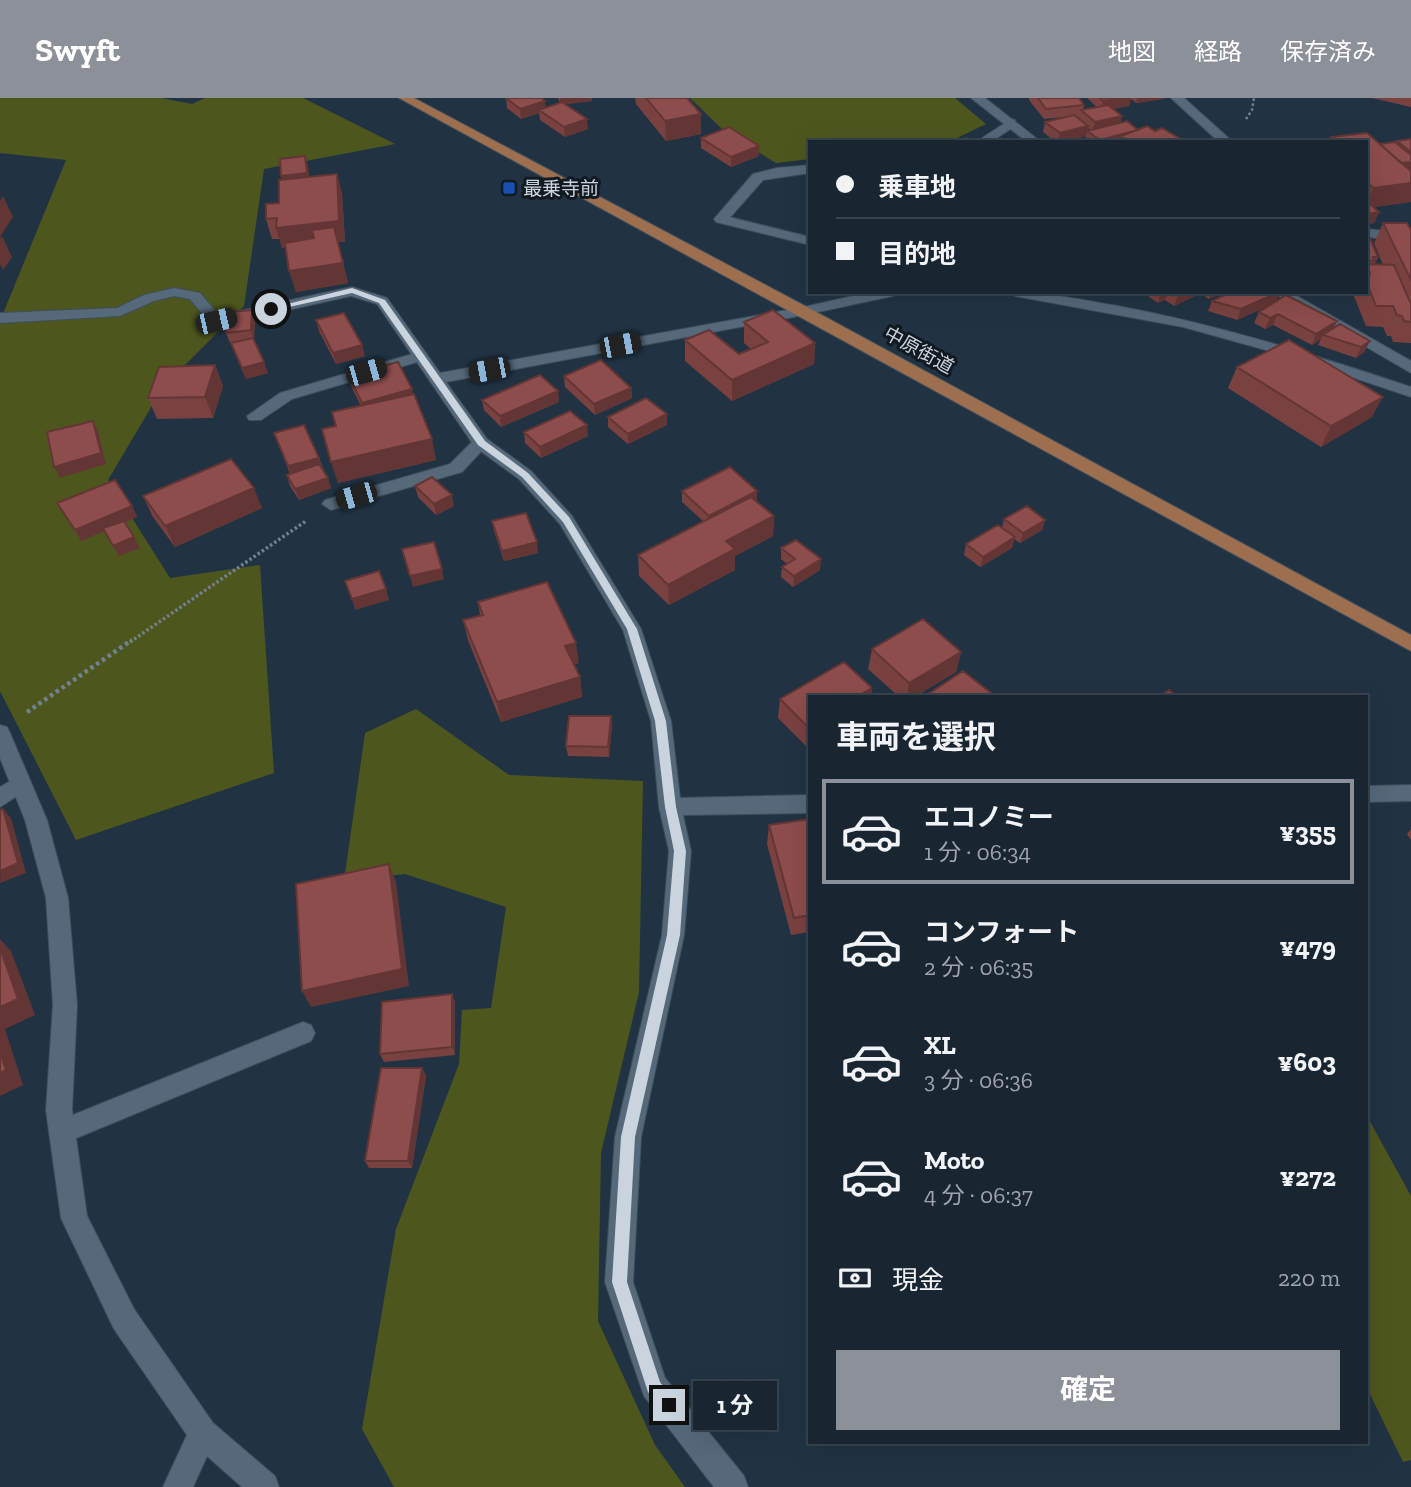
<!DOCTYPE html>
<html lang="ja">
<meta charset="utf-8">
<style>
:root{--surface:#192632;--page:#26323e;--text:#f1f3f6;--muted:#9fa5ac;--line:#37434d;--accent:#8c9099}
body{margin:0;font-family:"Zilla Slab","Noto Sans JP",serif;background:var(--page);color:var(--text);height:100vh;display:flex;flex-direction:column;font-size:26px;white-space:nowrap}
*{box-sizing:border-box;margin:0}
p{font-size:23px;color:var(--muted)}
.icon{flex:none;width:38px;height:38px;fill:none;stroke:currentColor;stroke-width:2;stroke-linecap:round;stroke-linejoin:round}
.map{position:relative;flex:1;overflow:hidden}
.sheet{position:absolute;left:808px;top:597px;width:560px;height:749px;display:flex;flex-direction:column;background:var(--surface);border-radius:0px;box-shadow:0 7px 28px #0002,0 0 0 2px var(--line)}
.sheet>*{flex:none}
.hud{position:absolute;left:808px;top:42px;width:560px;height:154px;border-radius:0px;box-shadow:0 7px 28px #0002,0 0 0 2px var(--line);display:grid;align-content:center;height:154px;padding:0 28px;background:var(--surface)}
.end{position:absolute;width:32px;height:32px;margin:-16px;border:9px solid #c9d4de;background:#111;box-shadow:0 0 0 4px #111}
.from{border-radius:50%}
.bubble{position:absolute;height:49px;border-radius:0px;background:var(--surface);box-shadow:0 7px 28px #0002,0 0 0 2px var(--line);font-size:23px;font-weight:700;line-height:49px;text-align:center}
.car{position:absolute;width:21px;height:42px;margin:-21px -10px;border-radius:9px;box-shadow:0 0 5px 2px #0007;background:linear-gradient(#222 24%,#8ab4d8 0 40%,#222 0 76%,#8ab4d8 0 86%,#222 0)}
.hud b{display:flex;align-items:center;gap:24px;height:66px;font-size:26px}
.hud b+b{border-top:2px solid var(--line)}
.hud i{width:18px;height:18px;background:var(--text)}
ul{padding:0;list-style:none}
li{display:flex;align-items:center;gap:21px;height:105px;margin:0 14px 10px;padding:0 14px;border:4px solid transparent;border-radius:0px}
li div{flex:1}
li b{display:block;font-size:26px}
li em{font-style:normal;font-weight:700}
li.selected{border-color:var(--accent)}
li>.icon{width:63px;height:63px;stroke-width:1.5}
h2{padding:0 28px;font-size:32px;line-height:84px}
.pay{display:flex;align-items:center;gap:18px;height:77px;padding:0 28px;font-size:26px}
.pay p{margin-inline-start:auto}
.action{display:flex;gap:14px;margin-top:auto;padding:14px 28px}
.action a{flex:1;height:80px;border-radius:0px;background:var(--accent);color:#fff;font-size:28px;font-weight:700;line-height:80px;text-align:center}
header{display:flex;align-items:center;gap:42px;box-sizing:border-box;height:98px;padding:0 35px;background:var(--accent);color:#fff}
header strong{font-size:33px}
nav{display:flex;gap:38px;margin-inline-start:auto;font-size:24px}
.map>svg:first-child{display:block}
.green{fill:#4d571d}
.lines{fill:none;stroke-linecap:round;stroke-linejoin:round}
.service-casing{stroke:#3f4e5c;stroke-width:2}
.minor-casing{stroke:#3f4e5c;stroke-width:2}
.tertiary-casing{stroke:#3f4e5c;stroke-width:2}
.primary-casing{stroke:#3f4e5c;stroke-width:2}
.path-far2{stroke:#72818e;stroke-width:2.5;stroke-dasharray:2.5 2.5;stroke-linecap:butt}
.path-far1{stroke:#72818e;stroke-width:3.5;stroke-dasharray:2.5 2.5;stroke-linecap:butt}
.path{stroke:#72818e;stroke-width:4.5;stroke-dasharray:3.5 3.5;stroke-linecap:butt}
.service{fill:#55697b;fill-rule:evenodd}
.minor{fill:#55697b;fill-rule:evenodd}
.tertiary{fill:#55697b;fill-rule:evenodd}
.primary{fill:#9d6f4f;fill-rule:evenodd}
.wall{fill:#794241}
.shaded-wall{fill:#633635}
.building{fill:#8d4d4c;stroke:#633635;stroke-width:2}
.route{fill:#c9d4de}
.transit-dot{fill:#1a4fb4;stroke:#121a21;stroke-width:2.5}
.labels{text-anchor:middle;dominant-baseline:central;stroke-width:6;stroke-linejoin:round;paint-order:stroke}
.far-poi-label{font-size:19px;fill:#c9d4de;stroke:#121a21;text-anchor:start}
.far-street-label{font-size:19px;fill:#c9d4de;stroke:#121a21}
</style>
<header>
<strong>Swyft</strong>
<nav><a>地図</a><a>経路</a><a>保存済み</a></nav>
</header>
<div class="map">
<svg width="1411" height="1389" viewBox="0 0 1411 1389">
<rect width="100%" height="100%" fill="#213343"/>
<path class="green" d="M0 0H161L192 6 205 0H303L395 46 264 71 244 208 163 289 108 382 170 480 260 467 274 675 76 742 0 593V223L66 62 0 55Z
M690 0H955L986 26 949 44H810V61L776 65 724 33Z
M416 611 509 677 643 683 639 894 601 1055 598 1223 655 1347 685 1389H394L362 1331 396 1131 459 966 462 912 491 910 506 809 405 776 344 783 365 635Z
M1367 1018 1411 1098V1362L1403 1364 1367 1290Z"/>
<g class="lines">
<defs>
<path id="service" d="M1171 0H1184L1233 44H1219Z
M1011 21 1015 22V28L991 44H976Z
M810 67V75L763 82 726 124 721 125 714 121 753 76 777 70Z
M174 190 200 195 224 223 221 226H211L190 201 174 198 154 203 120 218 0 225V215L117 210 144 197Z
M419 254 424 256 427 259 424 262 292 301 261 322H249L247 318 280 295Z
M481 340 489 345 462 374 331 412 322 406 325 402 450 366 475 341Z
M21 677 28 679 31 685 28 691 0 709V689Z
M303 924 311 927 315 935 311 943 62 1046 53 1043 49 1034 53 1025Z"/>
<path id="minor" d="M971 0H985L1041 44H1027Z
M721 117 810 139V147L716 124 714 121Z
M1367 131 1411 136V144L1367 139Z
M352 189 387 200 440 275 804 209 811 213 804 217 446 284 487 341 531 373 572 418 641 531 671 623 680 700 810 697V715L683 717 691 753 684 837 641 1039 633 1184 665 1280 744 1378 748 1389H714L644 1298 605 1184 615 1039 662 837 669 753 659 709 651 623 623 532 560 426 519 381 475 349 377 206 351 198 216 228 208 223 216 218Z
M1272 194H1290L1411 263V275Z
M0 627 7 629 10 635 47 722 68 800 77 907 72 1012 87 1118 134 1211 213 1325 275 1378 279 1389H242L207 1358 193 1389H163L187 1337 114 1231 61 1120 46 1012 53 907 46 800 25 722 0 660Z
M1411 687V703L1367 704V688Z"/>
<path id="tertiary" d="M871 194H900L893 198 804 217 797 213 799 210Z
M1008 194C1046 194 1081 202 1118 208 1219 227 1315 257 1411 289V299L1298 261 1183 229 1015 198Z"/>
<path id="primary" d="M399 0H414L809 210 1411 537V553Z"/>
</defs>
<use href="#service" class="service-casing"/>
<use href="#minor" class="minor-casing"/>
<use href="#tertiary" class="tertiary-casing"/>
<use href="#primary" class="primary-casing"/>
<path class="path-far2" d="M1246 21 1252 12 1254 0"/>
<path class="path-far1" d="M130 544 306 423"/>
<path class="path" d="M27 614 132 542"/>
<use href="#service" class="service"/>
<use href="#minor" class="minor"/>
<use href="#tertiary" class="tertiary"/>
<use href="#primary" class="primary"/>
</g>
<path class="wall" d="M506 0 546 9 560 5 558 0H592V3L565 6 588 31 565 39 540 22 539 15 521 21 507 10Z
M635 0H687L701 16V36L666 43 636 6Z
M1029 0H1079L1084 7 1083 12 1097 9 1087 0H1164L1163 1 1136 5 1131 1 1129 8 1113 11 1121 25 1138 32 1155 33 1186 44H1086L1085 43 1087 33 1090 32 1088 30 1086 38 1064 44H1055L1043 34 1045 24 1064 19 1044 21 1029 2Z
M1372 0H1411V9Z
M1367 35 1380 46 1395 44 1396 45 1397 43 1411 41V104L1374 109 1379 114 1374 125 1367 126V44H1329L1331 39Z
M701 40 759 58 731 69 701 50Z
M308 69 309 79 337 76 342 96 345 144H338L348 185 296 194 285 150H282L280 141H272L266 121 279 105 282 82Z
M1383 125 1411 132V203H1410L1411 206V245L1393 244 1391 238H1387L1383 229 1366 228 1353 196 1354 194H1367V138L1378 159 1375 166 1383 167 1374 145Z
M1142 194H1196L1195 198 1174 208 1165 202 1158 205Z
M1198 194H1225L1209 201Z
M1212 203H1277L1334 230 1370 243 1364 254 1356 260 1318 247 1321 241 1312 247 1273 227 1265 231 1254 225 1259 214 1272 206 1237 222 1208 213Z
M316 222 365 258 336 266 319 233Z
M255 223 254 242 268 275 246 281 231 245H233H230L226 235Z
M744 224 815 245 814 266 732 303 685 263V242L739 256 751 251 744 245Z
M215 267 223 288 213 320 157 321 148 300Z
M1237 269 1372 319 1321 349 1228 290Z
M348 277 414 296 436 362 338 385 336 328 361 308 351 288Z
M564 278 631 290 632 300 595 317 565 289Z
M558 293 559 304 501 329 484 312 482 302Z
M667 316V327L628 346 608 329V319Z
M524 334 588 338 541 360 525 345Z
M274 335 319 360 331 390 299 402 290 388 287 377 290 376Z
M415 388 454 408 436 417 418 399Z
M682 393 757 403 774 418 773 438 735 458V472L669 507 639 478 638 457 703 423 682 404Z
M143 398 262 410 175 449 153 419Z
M57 405 132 408 137 419 125 424 140 450 119 458 104 433 81 443Z
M1004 421 1045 422 1042 432 1020 445 1014 441 1012 450 980 469 964 457 966 446 1002 430Z
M492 423 538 455 504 463 494 433Z
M781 450 820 472 793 489 781 479 782 469 787 466 781 461Z
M478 504 579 565 574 566 580 579 582 599 501 624 468 542 463 522 480 517Z
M872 551 961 554 956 574 916 598H898L868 571Z
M872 590 871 598H810V646L806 648 778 620 780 601Z
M611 618 612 628 609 659 568 658 566 648Z
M810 721V834L791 837 767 746 769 727Z
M1411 731V742L1407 736Z
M452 896 455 905V957L384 964 380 956Z
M422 970 426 978 412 1070H369L365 1063Z"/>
<path class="shaded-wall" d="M560 0H592V3L560 7Z
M1120 0H1131L1129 8 1101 13 1103 3Z
M1137 0H1164L1163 1 1136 5Z
M545 3 546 13 539 12V15L521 21 520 11Z
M701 16V36L666 43 665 23Z
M1122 18 1120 28 1092 34 1095 24Z
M587 21 588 31 565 39 564 29Z
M1088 28 1086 38 1064 44H1058L1060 35Z
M1139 32 1130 43 1121 38 1120 44H1099L1100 42Z
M759 48V58L731 69V59Z
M1411 57V73L1388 76Z
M305 58 308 69 310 85 284 88 281 78Z
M337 76 342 96 345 144H338L348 185 296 194 289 173 338 144 282 150 276 130Z
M1411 85V104L1367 110V104L1373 90Z
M3 98 13 119 0 139V103Z
M1379 114 1374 125 1367 126V116Z
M2 138 12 159 3 172 0 166V140Z
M1161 194H1168L1165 202 1158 205Z
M1184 194H1196L1195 198 1174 208 1178 197Z
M1211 194H1225L1209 201Z
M1279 194H1280L1276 204 1237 222 1241 211Z
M252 212 255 223 254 243 251 232Z
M1278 216 1273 227 1265 231 1270 220Z
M1337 223 1332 234 1323 237 1321 241 1312 247 1316 236Z
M1370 243 1364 254 1356 260 1361 249Z
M815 245 814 266 732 303V282Z
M362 247 365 258 336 266 333 255Z
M264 264 268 275 246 281 242 270Z
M215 267 223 288 213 320 205 299Z
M631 290 632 300 595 317 594 306Z
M412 291 415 302 365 316 362 305Z
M558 293 559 304 501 329 500 318Z
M1383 299 1372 319 1321 349 1331 328Z
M667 316V327L628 346V336Z
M93 323 98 333 106 366 60 380 54 369Z
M587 327 588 338 541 360 540 349Z
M432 341 436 362 338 385 331 364Z
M319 360 322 370 292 379 288 368Z
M328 380 331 390 299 402 295 391Z
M254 390 262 410 175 449 165 428Z
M757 393V403L709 428V418Z
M452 397 454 408 436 417 434 406Z
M132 408 137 419 81 443 75 432Z
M774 418 773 438 735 458V472L669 507 668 487 726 443Z
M1045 422 1042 432 1020 445 1023 435Z
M134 439 140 450 119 458 113 448Z
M1015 439 1012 450 980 469 983 459Z
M537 444 538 455 504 463 502 453Z
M821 461 820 472 793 489 794 478Z
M442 471 444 481 413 489 410 478Z
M386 491 389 502 355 512 352 501Z
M576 545 579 565 568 568 565 548Z
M961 554 956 574 916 598H907L909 585Z
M580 579 582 599 501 624 497 604Z
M872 590 871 598H858Z
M611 618 612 628 609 659 608 649Z
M810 627V646L806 648 808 629Z
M3 711 11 720 26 775 0 785Z
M389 766 396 784 409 888 311 909 302 893Z
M0 841 11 853 35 917 5 931 23 987 0 998Z
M452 896 455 905V957L452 949Z
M422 970 426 978 412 1070 408 1063Z"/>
<path class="building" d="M506 0H541L545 3 520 11Z
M646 0H687L701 16 665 23Z
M1038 0H1079L1084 7 1046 11Z
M1100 0H1120L1103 3Z
M562 4 587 21 564 29 539 12Z
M1108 7 1122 18 1095 24 1081 12Z
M1074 17 1088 28 1060 35 1045 24Z
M1127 23 1138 32 1100 42 1087 33Z
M1147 28 1155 33 1162 30 1186 44H1128L1130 43 1121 38Z
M729 29 759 48 731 59 701 40Z
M1367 35 1411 73V85L1373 90 1367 84V44H1336L1331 39Z
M967 40 970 44H950Z
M1411 41V54L1397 43Z
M1395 44 1411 57V64L1401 65 1380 46Z
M305 58 307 75 281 78 280 61Z
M337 76 339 123 276 130 277 120 266 121V106L279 105V82Z
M1367 103 1379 114 1367 116Z
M1383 125H1407L1411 132V182Z
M334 129 343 165 289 173 285 145 314 140 312 132Z
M1367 138H1369L1378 159H1373L1375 163 1367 162Z
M1367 166 1394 167 1411 206V224L1404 223 1402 218 1397 217 1393 208H1376L1367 185V176H1370Z
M1230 194H1279L1241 211 1212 203Z
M1286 197 1337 223 1316 236 1278 216 1270 220 1259 214Z
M252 212 251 232 226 235 228 214Z
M773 212 815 245 732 282 685 242 709 232 739 256 768 244 744 224Z
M344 215 362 247 333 255 316 222Z
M1340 226 1370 243 1361 249 1323 237Z
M253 240 264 264 242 270 231 245Z
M1289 242 1383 299 1331 328 1237 269Z
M601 262 631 290 594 306 564 278Z
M398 264 412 291 362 305 348 277Z
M215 267 205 299 148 300 159 269Z
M540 277 558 293 500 318 482 302Z
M414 296 432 341 331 364 322 331 336 328 332 314Z
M646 300 667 316 628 336 608 319Z
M570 313 587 327 540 349 524 334Z
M93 323 101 355 54 369 47 334Z
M304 327 319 360 288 368 274 335Z
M231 361 254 390 165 428 143 398Z
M319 366 328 380 295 391 287 377Z
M730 369 757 393 709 418 682 393Z
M432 379 452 397 434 406 415 388Z
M115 382 132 408 75 432 57 405Z
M751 399 774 418 726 443 735 451 668 487 638 457Z
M1027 408 1045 422 1023 435 1004 421Z
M526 415 537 444 502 453 492 423Z
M124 423 134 439 113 448 103 430Z
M998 427 1015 439 983 459 966 446Z
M796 442 821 461 794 478 782 469 795 461 781 450Z
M434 444 442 471 410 478 402 451Z
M379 473 386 491 352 501 345 483Z
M547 484 576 545 565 548 580 579 497 604 463 522 483 517 478 504Z
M923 521 961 554 909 585 872 551Z
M844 564 872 590 858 598H810V627L808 629 780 601Z
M963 573 995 598H925Z
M1169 592 1177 598H1160Z
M569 618H611L608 649 566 648Z
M3 711 18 765 0 773V712Z
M810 721V817L794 820 769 727Z
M389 766 402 871 302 893 296 786Z
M0 850 18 901 0 909Z
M452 896V949L380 956 382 904Z
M0 954 6 972 0 975Z
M381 970H422L408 1063H365Z"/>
<path class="route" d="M352 190 385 202 485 343 528 375 569 419 637 531 666 623 676 709 686 753 680 837 635 1039 627 1184 660 1284 677 1307 674 1312 669 1315 663 1312 648 1294 612 1184 621 1039 667 837 674 753 665 709 655 623 627 531 563 424 522 379 478 347 379 205 352 195 271 213 267 211Z"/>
<rect class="transit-dot" x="502" y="83" width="14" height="14" rx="3.5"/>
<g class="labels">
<g class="far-poi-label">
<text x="523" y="90">最乗寺前</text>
</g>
<g class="far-street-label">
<text transform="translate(919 252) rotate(29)">中原街道</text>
</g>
</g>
</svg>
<i class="end from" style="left:271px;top:211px"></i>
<i class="end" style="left:669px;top:1307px"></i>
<div class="bubble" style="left:693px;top:1283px;width:84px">1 分</div>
<i class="car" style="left:216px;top:223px;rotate:77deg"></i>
<i class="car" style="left:620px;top:247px;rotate:79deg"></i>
<i class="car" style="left:489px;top:272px;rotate:259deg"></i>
<i class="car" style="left:366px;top:274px;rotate:74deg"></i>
<i class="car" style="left:356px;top:398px;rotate:254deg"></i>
<div class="hud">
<b><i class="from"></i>乗車地</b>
<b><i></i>目的地</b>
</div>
<section class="sheet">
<h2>車両を選択</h2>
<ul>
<li class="selected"><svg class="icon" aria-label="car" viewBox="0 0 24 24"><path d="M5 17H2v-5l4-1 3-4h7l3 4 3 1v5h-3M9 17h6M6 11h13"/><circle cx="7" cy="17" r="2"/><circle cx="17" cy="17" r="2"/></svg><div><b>エコノミー</b><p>1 分 · 06:34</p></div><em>¥355</em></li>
<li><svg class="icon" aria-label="car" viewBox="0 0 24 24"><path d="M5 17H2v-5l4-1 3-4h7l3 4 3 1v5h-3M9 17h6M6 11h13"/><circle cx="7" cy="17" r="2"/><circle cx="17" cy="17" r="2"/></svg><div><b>コンフォート</b><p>2 分 · 06:35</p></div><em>¥479</em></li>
<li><svg class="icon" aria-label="car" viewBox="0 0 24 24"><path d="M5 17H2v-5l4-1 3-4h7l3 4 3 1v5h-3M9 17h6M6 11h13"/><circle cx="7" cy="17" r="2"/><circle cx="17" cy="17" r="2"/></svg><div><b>XL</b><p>3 分 · 06:36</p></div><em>¥603</em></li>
<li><svg class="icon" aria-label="car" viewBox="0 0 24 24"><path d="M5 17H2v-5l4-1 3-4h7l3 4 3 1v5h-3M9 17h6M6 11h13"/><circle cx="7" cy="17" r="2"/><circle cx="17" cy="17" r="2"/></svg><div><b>Moto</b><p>4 分 · 06:37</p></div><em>¥272</em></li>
</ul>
<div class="pay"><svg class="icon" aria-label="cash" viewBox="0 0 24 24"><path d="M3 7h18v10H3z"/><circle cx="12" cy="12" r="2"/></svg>現金<p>220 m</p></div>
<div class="action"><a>確定</a></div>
</section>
</div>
